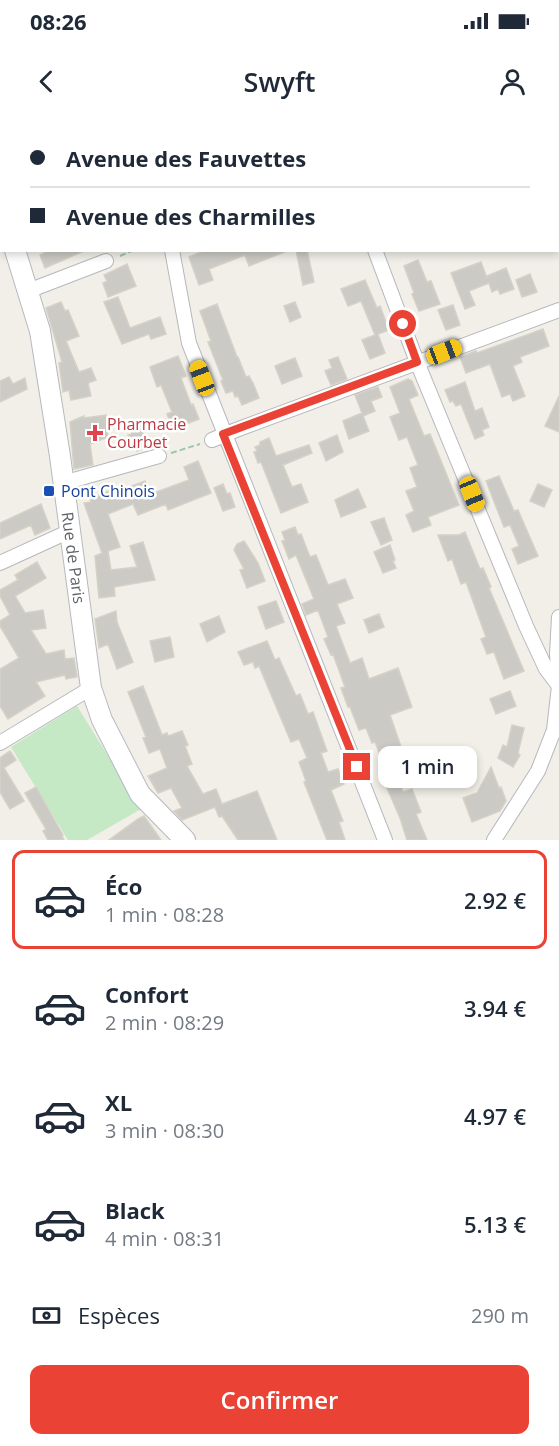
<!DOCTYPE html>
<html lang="fr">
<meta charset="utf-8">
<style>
:root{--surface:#fff;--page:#f6f6f7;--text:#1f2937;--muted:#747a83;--line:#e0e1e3;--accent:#ea4335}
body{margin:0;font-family:"Open Sans",sans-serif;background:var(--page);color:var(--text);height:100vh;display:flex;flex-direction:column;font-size:22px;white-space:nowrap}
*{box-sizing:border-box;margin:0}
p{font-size:20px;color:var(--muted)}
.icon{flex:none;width:33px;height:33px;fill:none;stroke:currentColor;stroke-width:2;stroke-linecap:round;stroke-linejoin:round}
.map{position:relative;height:720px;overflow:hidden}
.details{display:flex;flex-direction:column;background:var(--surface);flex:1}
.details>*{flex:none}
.top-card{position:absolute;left:0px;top:0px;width:560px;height:132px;box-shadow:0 3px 9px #0003;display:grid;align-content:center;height:132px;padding:0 30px;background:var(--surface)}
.end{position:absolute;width:27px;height:27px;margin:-14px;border:8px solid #ea4335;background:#fff;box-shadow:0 0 0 3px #fff}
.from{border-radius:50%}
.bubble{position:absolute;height:42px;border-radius:12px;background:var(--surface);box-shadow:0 3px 9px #0003;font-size:20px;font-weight:600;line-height:42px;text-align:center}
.car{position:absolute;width:18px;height:36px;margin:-18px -9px;border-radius:8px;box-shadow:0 0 4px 2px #0007;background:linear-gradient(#f5c518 24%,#345 0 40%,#f5c518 0 76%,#345 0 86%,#f5c518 0)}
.top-card b{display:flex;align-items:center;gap:21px;height:57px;font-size:22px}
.top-card b+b{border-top:2px solid var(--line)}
.top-card i{width:15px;height:15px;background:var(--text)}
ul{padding:10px 0 0;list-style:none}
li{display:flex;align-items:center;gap:18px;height:99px;margin:0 12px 9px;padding:0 18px;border:3px solid transparent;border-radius:12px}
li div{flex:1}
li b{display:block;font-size:22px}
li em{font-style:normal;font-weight:600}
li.current{border-color:var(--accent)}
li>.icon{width:54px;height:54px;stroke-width:1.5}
.pay{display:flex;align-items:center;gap:15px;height:66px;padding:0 30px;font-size:22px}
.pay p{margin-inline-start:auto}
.button{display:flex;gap:12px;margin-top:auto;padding:12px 30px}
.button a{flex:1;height:69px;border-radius:12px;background:var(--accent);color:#fff;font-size:24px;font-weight:600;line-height:69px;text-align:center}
.status{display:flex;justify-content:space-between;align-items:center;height:42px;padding:0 30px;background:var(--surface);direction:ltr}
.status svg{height:16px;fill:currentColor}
header{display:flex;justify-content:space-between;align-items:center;height:78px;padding:0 30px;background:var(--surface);font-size:27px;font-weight:600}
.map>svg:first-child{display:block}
.green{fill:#c5e8c5}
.building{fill:#cccac5;stroke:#d6d1c6;stroke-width:1.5}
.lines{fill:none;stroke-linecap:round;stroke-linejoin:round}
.street-casing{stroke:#b5b8bc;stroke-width:16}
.secondary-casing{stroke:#b6babf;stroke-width:22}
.path{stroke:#9cc7a9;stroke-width:2;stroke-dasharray:6 3;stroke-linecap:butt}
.street{stroke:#fff;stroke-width:14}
.secondary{stroke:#fff;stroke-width:20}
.route{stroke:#ea4335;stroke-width:8}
.health-dot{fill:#e0444e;stroke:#fff;stroke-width:2}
.transit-dot{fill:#1a4fb4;stroke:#fff;stroke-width:2}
.labels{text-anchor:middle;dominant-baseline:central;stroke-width:5;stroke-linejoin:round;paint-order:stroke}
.health-label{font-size:16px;fill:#be3a42;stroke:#fff;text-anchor:start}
.transit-label{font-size:16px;fill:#164399;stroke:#fff;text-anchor:start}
.street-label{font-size:16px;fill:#5f6368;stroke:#fff}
</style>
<div class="status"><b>08:26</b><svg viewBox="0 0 49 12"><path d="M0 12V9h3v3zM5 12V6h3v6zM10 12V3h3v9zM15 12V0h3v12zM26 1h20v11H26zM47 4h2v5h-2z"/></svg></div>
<header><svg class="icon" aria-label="back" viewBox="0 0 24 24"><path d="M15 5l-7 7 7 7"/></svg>Swyft<svg class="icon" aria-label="person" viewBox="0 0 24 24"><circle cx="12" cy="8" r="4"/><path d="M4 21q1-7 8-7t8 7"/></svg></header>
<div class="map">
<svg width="559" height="720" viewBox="0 0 559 720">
<rect width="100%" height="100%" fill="#f1efe8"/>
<path class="green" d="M77 586 141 689 87 720H68L11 627Z"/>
<path class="building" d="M50 130H86L45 148 40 135Z
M206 130H287V131L249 146 245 135 209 149 213 160 199 165 189 137Z
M296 130H307L314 162 303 165Z
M418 140 427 162 431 161 440 184 419 191 412 174 414 173 404 146Z
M481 142 487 158V156L506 148 514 169 500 174 498 169 492 172 489 163 469 171 475 185 465 189 451 153Z
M127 144 136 166 108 177 103 163 107 161 104 155Z
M530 154 537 172 522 177 516 160Z
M365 160 377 188 380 186 389 210 378 214 385 233 370 239 362 220 375 215 361 181 348 186 341 169Z
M118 177 130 208 160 197 166 214 151 219 149 214 122 224 104 182Z
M61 182 65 191 68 190 79 216 66 221 79 252 91 248 96 260 88 263 91 276 71 280 69 270 63 272 59 243 62 242 46 188Z
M295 182 301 197 290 202 284 186Z
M217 184 237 237H238L246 257 249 256 253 263 259 278 242 285 238 276 235 277 233 271 226 273 221 261 223 260 208 222 211 221 200 191Z
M453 185 460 205 446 210 438 190Z
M543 209 549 226 520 237 522 242 513 246 525 276 513 281 510 274 502 277 490 244 466 253 460 237 476 231 477 233Z
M178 236 186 256 181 258 191 285 193 284 199 299 173 309 167 294 172 292 161 265 157 267 150 247Z
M338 237 347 259 331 265 325 251 332 248 329 240Z
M295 238 302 256 282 264 275 246Z
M9 257 13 264 25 258 27 269 0 282V261Z
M408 259 412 261 418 275 409 279 424 316 430 314 459 385 428 397 431 405 413 412 406 395 414 391 406 371 417 367 410 348 418 345 407 317 399 320 390 297 400 293 390 267Z
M465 262 475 291 482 288 489 307 482 310 484 315 475 319 461 284 456 286 453 281 450 282 445 270Z
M378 267 382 277 371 281 375 291 363 296 369 311 349 319 343 301 362 293 355 275Z
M559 276V312L545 306Z
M106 295 108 317 90 324 93 345 74 349 70 302 84 296V298Z
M140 304 149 327 137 331 128 315 132 314 130 308Z
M337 315 343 332 326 341 319 323Z
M269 318 276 336 309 325 312 333 283 345 292 367 301 364 308 382 281 393 261 342 258 343 254 332 257 331 255 327 260 325V322Z
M198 341 211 373 168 390 166 384 138 395 133 384 108 394 120 427 108 431 111 450 137 447 130 426 143 422 155 460 114 467 115 476 99 478 95 436 102 433 84 383 91 382 90 379 109 371 111 374 145 361 151 374 189 360 184 347Z
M499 356 514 391 518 390 538 436 518 444 512 429 519 426 510 405 504 407 486 361Z
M223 364 227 374 230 373 235 387 223 391 214 368Z
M538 364 552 370 544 387 530 381Z
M358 369 366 387 341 397 335 380Z
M41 384 50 408 35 415 31 405 0 419V403Z
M384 398 392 420 381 425 371 402Z
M295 407 298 415 301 414 310 437 316 435 328 465 345 459 353 478 337 484 345 503 336 506 350 543 362 538 369 559 398 548 412 587 390 595 406 641 386 650 375 622 372 623 366 608 359 610 350 587H348L341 568 345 567 333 534 331 535 324 519 328 517 318 490 306 495 302 484 314 479 296 435 289 439 282 421 285 420 282 412Z
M465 412 480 449 483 448 491 467 489 468 524 551 504 559 494 532 487 534 481 519 486 517 466 462 461 464 452 439 448 441 438 415H459Z
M244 421 258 443 265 461 247 468 240 450 244 449 234 430 237 424Z
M390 425 395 440 393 441 396 448 383 453 374 432Z
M37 442 46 458 15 476 25 493 43 490 46 508 31 510 46 534 64 530 65 539 74 538 77 557 66 559 65 555 36 562 45 576 8 599 0 586V549L19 538 0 506V501L10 495 0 476V470L18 460 15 455Z
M276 481 284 502 266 509 258 487Z
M116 491 117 502 133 542 117 549 108 524 99 528 95 499Z
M379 494 384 507 369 513 364 500Z
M219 496 225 512 207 522 200 504Z
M170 517 174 537 155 542 150 521Z
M267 521 275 540 279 538 296 576 300 574 308 594 313 592 327 631 321 633 328 652 338 649 344 664 331 670 343 701 339 702 345 720H327L304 662 306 661 299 642 307 638 299 619 291 622 259 546 255 548 253 542 244 545 238 532Z
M143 566 162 615 167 613 168 616 182 611 188 625 185 626 192 644 187 646 203 674 216 669 222 684 257 671 277 720H238L222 696 219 697 215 687 182 700 174 691 182 688 171 668 158 673 148 656 167 648 160 629 149 633 143 618 146 617 128 572Z
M510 571 516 586 496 594 490 579Z
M512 605 524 608 518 633 520 635 513 647 498 638 503 625 507 627Z
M10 631 16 640 4 648 24 681 10 689 0 672V638Z
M491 647 499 668 501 667 506 681 500 691 472 702 463 678 477 673Z
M397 656 403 672 412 669 421 692 416 694 427 720H407L400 698 384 661Z
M36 667 63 715 62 716 64 720H48L43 711 46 709 25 673Z
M144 696 161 720H109L138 699Z"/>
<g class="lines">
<defs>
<path id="street" d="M324 0V2
M468 2 472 0
M172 130 189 223 385 720
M375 130 417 242 526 506 546 549 559 566
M28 171 106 141
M212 320 236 310 559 190
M63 363 159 336
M0 443 70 411
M0 623 91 568
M494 720 538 651 554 610 559 566 557 534 559 497"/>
<g id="secondary">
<path d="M0 80 2 85"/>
<path id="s1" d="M15 130 40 211 60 336 91 568 102 600 140 674 185 720"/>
</g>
</defs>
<use href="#street" class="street-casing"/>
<use href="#secondary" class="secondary-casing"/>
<path class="path" d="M120 136 134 130
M171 333 200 324"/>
<use href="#street" class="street"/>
<use href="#secondary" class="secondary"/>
</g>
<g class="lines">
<path class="route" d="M357 647 223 314 417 242 403 204"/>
</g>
<path class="health-dot" d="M92 304h6v6h6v6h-6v6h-6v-6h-6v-6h6z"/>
<rect class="transit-dot" x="43" y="365" width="12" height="12" rx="3"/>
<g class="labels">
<g class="health-label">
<text x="107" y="304">Pharmacie<tspan x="107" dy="18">Courbet</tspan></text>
</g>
<g class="transit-label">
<text x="61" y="371">Pont Chinois</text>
</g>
<g class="street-label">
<text stroke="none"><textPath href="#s1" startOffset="314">Rue de Paris</textPath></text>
</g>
</g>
</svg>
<i class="end from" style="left:403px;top:204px"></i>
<i class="end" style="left:357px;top:647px"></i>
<div class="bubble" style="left:378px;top:626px;width:99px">1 min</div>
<i class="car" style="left:444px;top:232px;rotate:69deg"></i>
<i class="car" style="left:202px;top:258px;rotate:339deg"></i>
<i class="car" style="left:472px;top:374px;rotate:158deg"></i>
<div class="top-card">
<b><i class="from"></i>Avenue des Fauvettes</b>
<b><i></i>Avenue des Charmilles</b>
</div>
</div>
<section class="details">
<ul>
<li class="current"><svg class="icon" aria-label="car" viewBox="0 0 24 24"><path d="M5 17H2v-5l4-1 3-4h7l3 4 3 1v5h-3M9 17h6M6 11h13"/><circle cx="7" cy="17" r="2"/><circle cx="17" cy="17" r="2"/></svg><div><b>Éco</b><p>1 min · 08:28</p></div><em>2.92 €</em></li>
<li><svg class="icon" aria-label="car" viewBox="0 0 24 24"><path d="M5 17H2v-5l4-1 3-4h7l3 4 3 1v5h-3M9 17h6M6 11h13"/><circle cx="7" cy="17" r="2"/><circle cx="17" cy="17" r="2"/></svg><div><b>Confort</b><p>2 min · 08:29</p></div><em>3.94 €</em></li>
<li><svg class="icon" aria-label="car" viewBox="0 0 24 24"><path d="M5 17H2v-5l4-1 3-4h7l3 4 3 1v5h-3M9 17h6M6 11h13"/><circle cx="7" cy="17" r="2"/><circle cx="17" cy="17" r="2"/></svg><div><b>XL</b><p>3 min · 08:30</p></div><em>4.97 €</em></li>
<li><svg class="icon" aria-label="car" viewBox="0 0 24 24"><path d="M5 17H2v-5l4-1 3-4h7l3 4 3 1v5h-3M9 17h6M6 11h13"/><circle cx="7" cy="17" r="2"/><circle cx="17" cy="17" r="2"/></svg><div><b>Black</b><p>4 min · 08:31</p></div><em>5.13 €</em></li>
</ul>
<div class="pay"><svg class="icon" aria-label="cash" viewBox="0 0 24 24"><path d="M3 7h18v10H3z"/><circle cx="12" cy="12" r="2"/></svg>Espèces<p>290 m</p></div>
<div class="button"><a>Confirmer</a></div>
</section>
